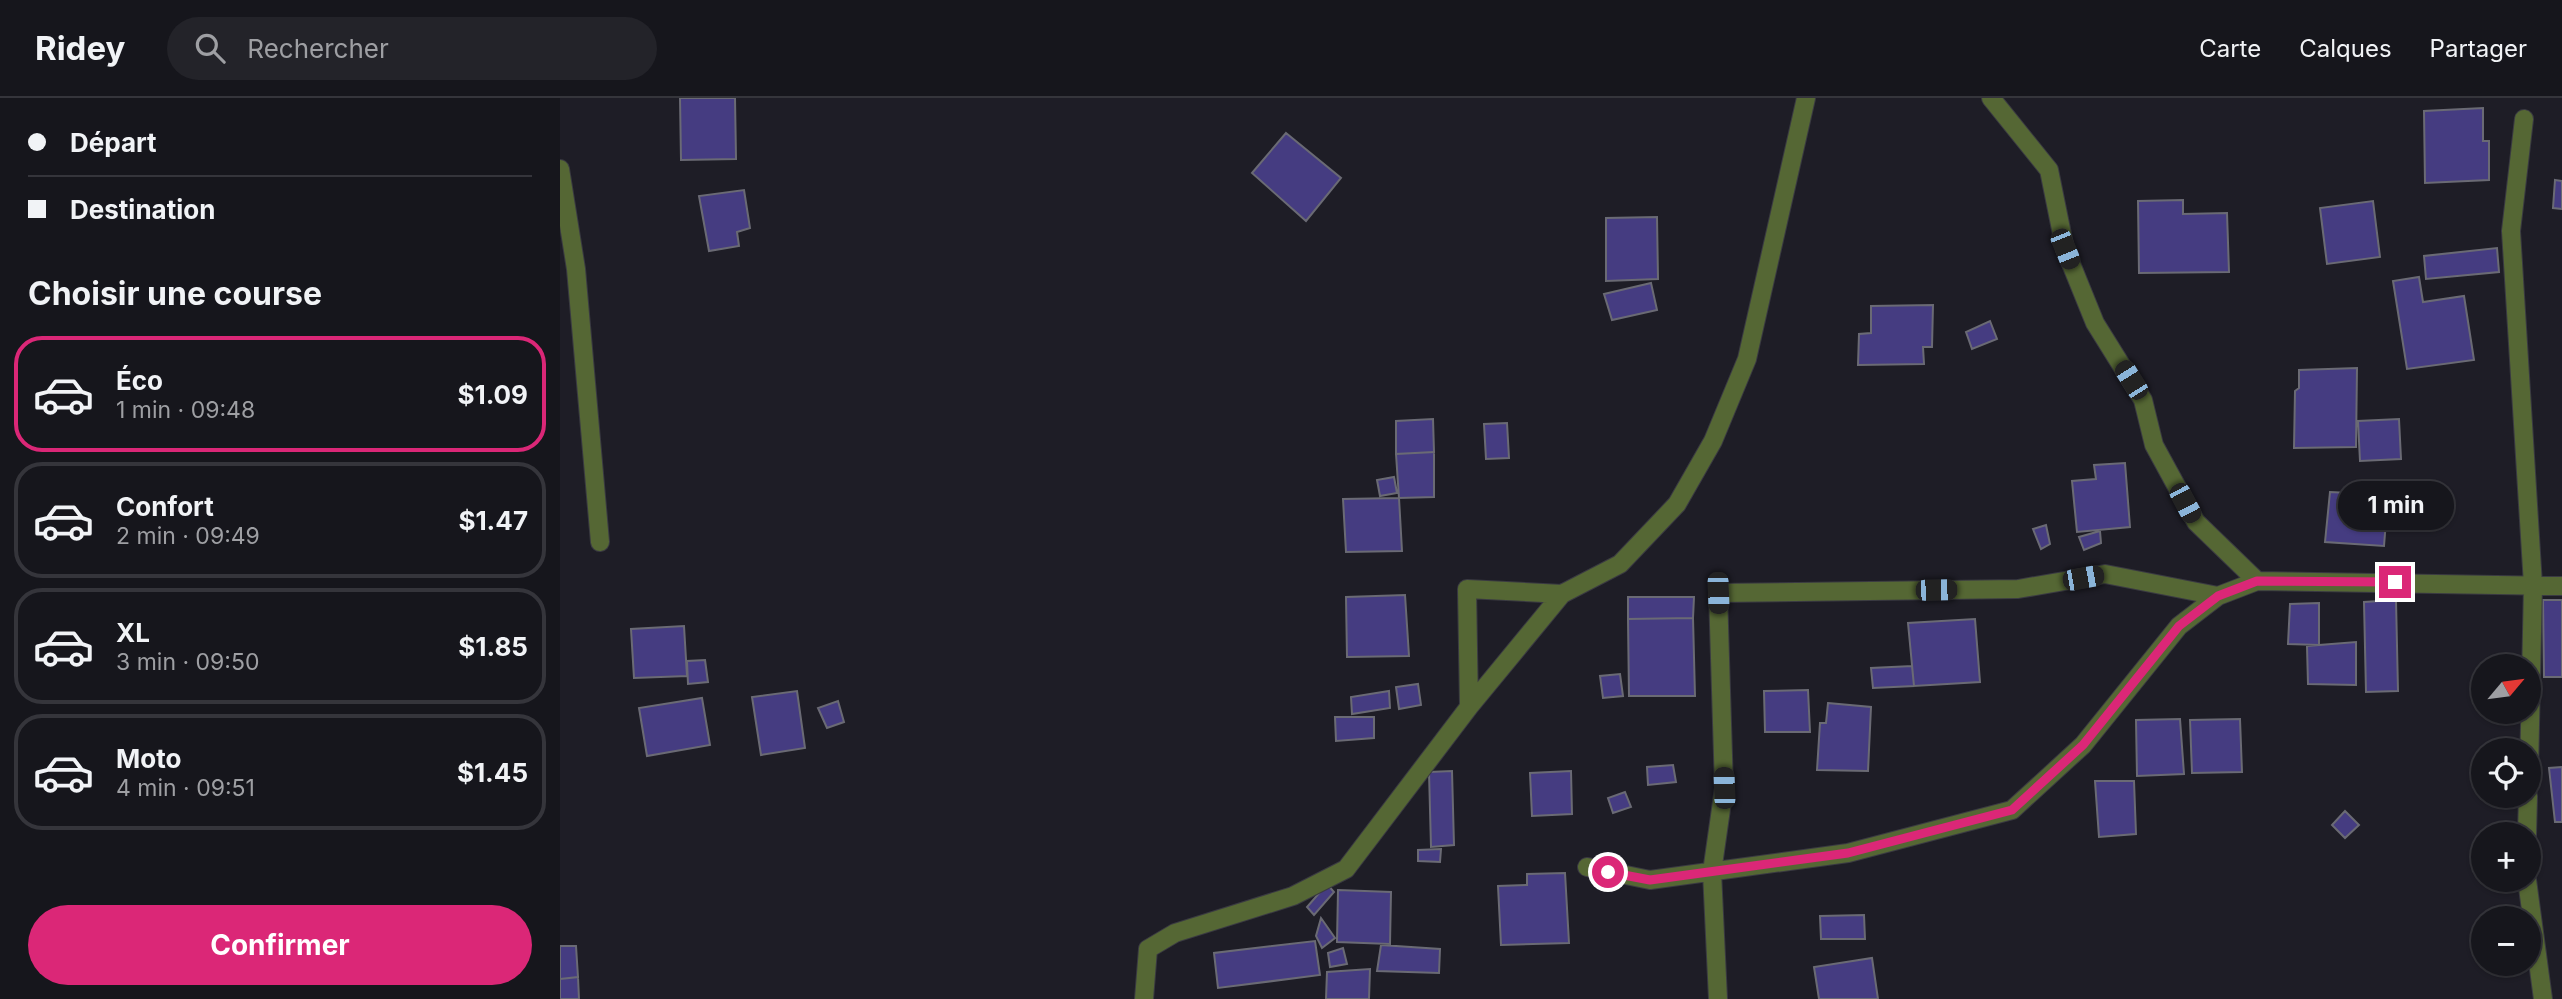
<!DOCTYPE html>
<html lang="fr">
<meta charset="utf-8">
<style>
:root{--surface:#16161c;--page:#232329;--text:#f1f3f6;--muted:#9e9fa3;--line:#35353b;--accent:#db2777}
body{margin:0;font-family:Inter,sans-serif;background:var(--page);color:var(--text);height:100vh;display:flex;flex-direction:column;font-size:26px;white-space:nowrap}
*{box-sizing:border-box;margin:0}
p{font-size:23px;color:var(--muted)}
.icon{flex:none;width:38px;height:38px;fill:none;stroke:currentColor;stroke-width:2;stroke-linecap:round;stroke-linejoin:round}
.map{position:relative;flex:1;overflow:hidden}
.panel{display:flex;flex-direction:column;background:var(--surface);width:560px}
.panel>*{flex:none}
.hud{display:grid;align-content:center;height:154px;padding:0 28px;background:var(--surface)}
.needle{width:46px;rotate:61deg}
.tools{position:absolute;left:1911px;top:556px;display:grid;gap:14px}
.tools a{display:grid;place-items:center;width:70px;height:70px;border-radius:50%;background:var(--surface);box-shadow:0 2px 5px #0004,0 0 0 2px var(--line);font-size:35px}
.end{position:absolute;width:32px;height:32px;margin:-16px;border:9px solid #db2777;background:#fff;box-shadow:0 0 0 4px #fff}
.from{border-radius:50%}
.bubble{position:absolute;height:49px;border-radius:24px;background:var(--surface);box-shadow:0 2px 5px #0004,0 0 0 2px var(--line);font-size:23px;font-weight:700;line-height:49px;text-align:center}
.car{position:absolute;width:21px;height:42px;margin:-21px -10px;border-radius:9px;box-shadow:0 0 5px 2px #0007;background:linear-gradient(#222 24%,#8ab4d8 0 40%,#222 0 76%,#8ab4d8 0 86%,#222 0)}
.hud b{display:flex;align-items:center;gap:24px;height:66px;font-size:26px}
.hud b+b{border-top:2px solid var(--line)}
.hud i{width:18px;height:18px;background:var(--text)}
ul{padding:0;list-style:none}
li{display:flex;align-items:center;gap:21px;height:116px;margin:0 14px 10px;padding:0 14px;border:4px solid var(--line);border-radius:28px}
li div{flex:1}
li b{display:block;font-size:26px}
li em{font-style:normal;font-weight:700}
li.current{border-color:var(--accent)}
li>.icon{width:63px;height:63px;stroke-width:1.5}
h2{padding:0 28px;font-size:32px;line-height:84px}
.action{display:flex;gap:14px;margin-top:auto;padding:14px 28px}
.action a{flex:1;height:80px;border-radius:42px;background:var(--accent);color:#fff;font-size:28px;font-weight:700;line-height:80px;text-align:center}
header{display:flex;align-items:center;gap:42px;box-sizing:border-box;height:98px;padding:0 35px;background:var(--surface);border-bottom:2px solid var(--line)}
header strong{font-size:33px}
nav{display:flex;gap:38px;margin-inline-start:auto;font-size:24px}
.search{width:490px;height:63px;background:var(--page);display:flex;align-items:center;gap:18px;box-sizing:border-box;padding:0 24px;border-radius:38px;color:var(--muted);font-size:26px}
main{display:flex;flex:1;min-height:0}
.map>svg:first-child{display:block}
.building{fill:#453c81;stroke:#6a6a74;stroke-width:2}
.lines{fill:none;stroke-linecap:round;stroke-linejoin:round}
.minor-casing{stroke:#3a3a42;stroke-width:20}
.minor{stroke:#556734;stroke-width:18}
.route{stroke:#db2777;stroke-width:9}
</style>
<header>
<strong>Ridey</strong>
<div class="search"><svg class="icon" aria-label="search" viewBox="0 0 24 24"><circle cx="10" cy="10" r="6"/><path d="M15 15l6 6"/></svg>Rechercher</div>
<nav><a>Carte</a><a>Calques</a><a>Partager</a></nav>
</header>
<main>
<section class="panel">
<div class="hud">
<b><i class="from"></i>Départ</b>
<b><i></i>Destination</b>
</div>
<h2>Choisir une course</h2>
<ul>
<li class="current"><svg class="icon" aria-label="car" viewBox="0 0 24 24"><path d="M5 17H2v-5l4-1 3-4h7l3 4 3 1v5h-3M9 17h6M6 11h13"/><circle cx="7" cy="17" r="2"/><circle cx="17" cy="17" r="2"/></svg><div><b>Éco</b><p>1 min · 09:48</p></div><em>$1.09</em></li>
<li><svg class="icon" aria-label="car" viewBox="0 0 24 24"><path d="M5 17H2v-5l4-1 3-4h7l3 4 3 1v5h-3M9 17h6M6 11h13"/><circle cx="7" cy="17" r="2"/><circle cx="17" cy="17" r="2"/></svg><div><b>Confort</b><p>2 min · 09:49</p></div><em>$1.47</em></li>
<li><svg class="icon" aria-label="car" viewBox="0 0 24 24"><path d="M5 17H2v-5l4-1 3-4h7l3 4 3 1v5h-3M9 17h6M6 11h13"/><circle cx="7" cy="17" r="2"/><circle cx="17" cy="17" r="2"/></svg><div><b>XL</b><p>3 min · 09:50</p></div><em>$1.85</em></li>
<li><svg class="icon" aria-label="car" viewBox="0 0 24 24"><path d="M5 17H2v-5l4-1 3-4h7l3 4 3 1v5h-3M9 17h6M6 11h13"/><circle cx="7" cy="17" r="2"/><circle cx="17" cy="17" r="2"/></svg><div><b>Moto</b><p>4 min · 09:51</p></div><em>$1.45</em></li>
</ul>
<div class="action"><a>Confirmer</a></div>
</section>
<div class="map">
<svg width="2002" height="901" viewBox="0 0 2002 901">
<rect width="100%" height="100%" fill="#1e1d26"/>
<path class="building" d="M120 0H175L176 61 121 62Z
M1923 10V43H1929V82L1865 85 1864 13Z
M726 35 781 80 746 123 692 75Z
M1995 82 2002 83V111L1993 110Z
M184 92 190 130 177 134 179 148 149 153 139 98Z
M1623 102V116L1667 115 1669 174 1579 175 1578 103Z
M1813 103 1820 159 1767 166 1760 110Z
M1097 119 1098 181 1046 183V120Z
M1937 150 1939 174 1866 181 1864 158Z
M1859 179 1863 204 1904 198 1914 262 1847 271 1833 183Z
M1091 185 1097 212 1052 222 1044 196Z
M1373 207 1372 249H1363L1364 266 1298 267 1299 236 1311 235V208Z
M1430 223 1437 241 1412 251 1406 234Z
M1797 270 1796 349 1734 350 1735 293 1739 290V272Z
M873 321 874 354 836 356V323Z
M1839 321 1841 361 1800 363 1798 323Z
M947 325 949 360 926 361 924 326Z
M874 354V399L839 400 836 356Z
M1565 365 1570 429 1517 434 1512 383 1536 381 1534 367Z
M834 379 837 395 820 398 817 382Z
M1770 394 1828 397 1824 448 1765 444Z
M839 400 842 453 786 454 783 401Z
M1486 427 1490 446 1481 451 1473 431Z
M1540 433 1541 445 1524 452 1519 439Z
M845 497 849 558 787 559 786 499Z
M1068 499H1134L1133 520 1068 521Z
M1836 502 1838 593 1806 594 1804 504Z
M1983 502H2002V579H1984Z
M1759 505V547L1728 546 1730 506Z
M1133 520 1135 598H1069L1068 521Z
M1415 521 1420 584 1354 588 1348 525Z
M124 528 127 578 74 580 71 531Z
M1796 544V587L1748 586 1747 548Z
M145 562 148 584 128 586 127 563Z
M1352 568 1354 588 1313 590 1311 570Z
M1060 576 1063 598 1043 600 1040 578Z
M858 586 861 607 839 611 836 589Z
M1248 592 1250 634H1205L1204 593Z
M237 593 245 650 201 657 192 599Z
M829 593 830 610 792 616 791 599Z
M142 600 150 647 87 658 79 610Z
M278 603 284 624 267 630 258 610Z
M1268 605 1311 609 1308 673 1257 672 1260 625H1266Z
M775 619H814V640L776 643Z
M1620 621 1624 676 1577 678 1576 622Z
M1680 621 1682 674 1632 675 1630 622Z
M1113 667 1116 684 1088 687 1087 669Z
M2002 669V724H1995L1989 670Z
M892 673 894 747 871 749 869 674Z
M1011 673 1012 716 972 718 970 675Z
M1535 683H1574L1576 736 1539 739Z
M1065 694 1071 709 1053 715 1048 700Z
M1785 713 1799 727 1785 740 1772 727Z
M881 751 880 764 858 763V752Z
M1005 775 1009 845 941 847 938 788 967 787V776Z
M767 786 774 794 754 817 747 809Z
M778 792 831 794 830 846 777 844Z
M1304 817 1305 841H1261L1260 818Z
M761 820 775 840 762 850 756 838Z
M755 843 760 877 658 890 654 855Z
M821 847 880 851 879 875 817 873Z
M0 848H16L18 879 0 881Z
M783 850 787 866 770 869 768 855Z
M1312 860 1318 901H1259L1254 869Z
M810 871 809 901H766L767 874Z
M18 879 19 901H0V881Z"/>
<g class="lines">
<defs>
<path id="minor" d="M1431 0 1489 72 1505 151 1535 225 1583 302 1594 347 1636 424 1697 483
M1964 21 1951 133 1973 487 1969 674
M0 71 16 171 40 444
M909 609 1002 496
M1967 737 1968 698
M1027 769 1090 782 1288 755 1452 712 1523 647 1619 528 1658 498 1697 483 2002 488
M1967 782 1983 901
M584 901 588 851 615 835 733 798 786 771 909 609 907 491 1002 496 1060 466 1117 406 1153 343 1187 261 1246 0
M1158 901 1152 774 1164 690 1158 495 1458 491 1545 476 1658 498"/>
</defs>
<use href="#minor" class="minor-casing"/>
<use href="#minor" class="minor"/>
</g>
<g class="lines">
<path class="route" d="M1048 774 1090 782 1288 755 1452 712 1523 647 1619 528 1658 498 1697 483 1835 484"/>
</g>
</svg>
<div class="tools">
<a><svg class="needle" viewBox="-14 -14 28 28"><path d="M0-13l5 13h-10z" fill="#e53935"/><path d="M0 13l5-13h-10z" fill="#9e9fa3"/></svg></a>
<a><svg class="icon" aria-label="locate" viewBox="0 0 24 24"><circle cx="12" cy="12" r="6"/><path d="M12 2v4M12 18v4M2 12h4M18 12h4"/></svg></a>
<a>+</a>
<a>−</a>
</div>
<i class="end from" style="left:1048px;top:774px"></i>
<i class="end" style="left:1835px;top:484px"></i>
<div class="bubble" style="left:1778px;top:383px;width:116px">1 min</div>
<i class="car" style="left:1505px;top:151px;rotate:158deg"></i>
<i class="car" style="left:1571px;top:282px;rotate:328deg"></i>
<i class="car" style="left:1625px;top:405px;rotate:152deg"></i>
<i class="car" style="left:1523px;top:480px;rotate:80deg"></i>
<i class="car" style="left:1376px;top:492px;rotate:89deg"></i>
<i class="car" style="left:1158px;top:495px;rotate:178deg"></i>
<i class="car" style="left:1164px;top:690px;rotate:358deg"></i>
</div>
</main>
